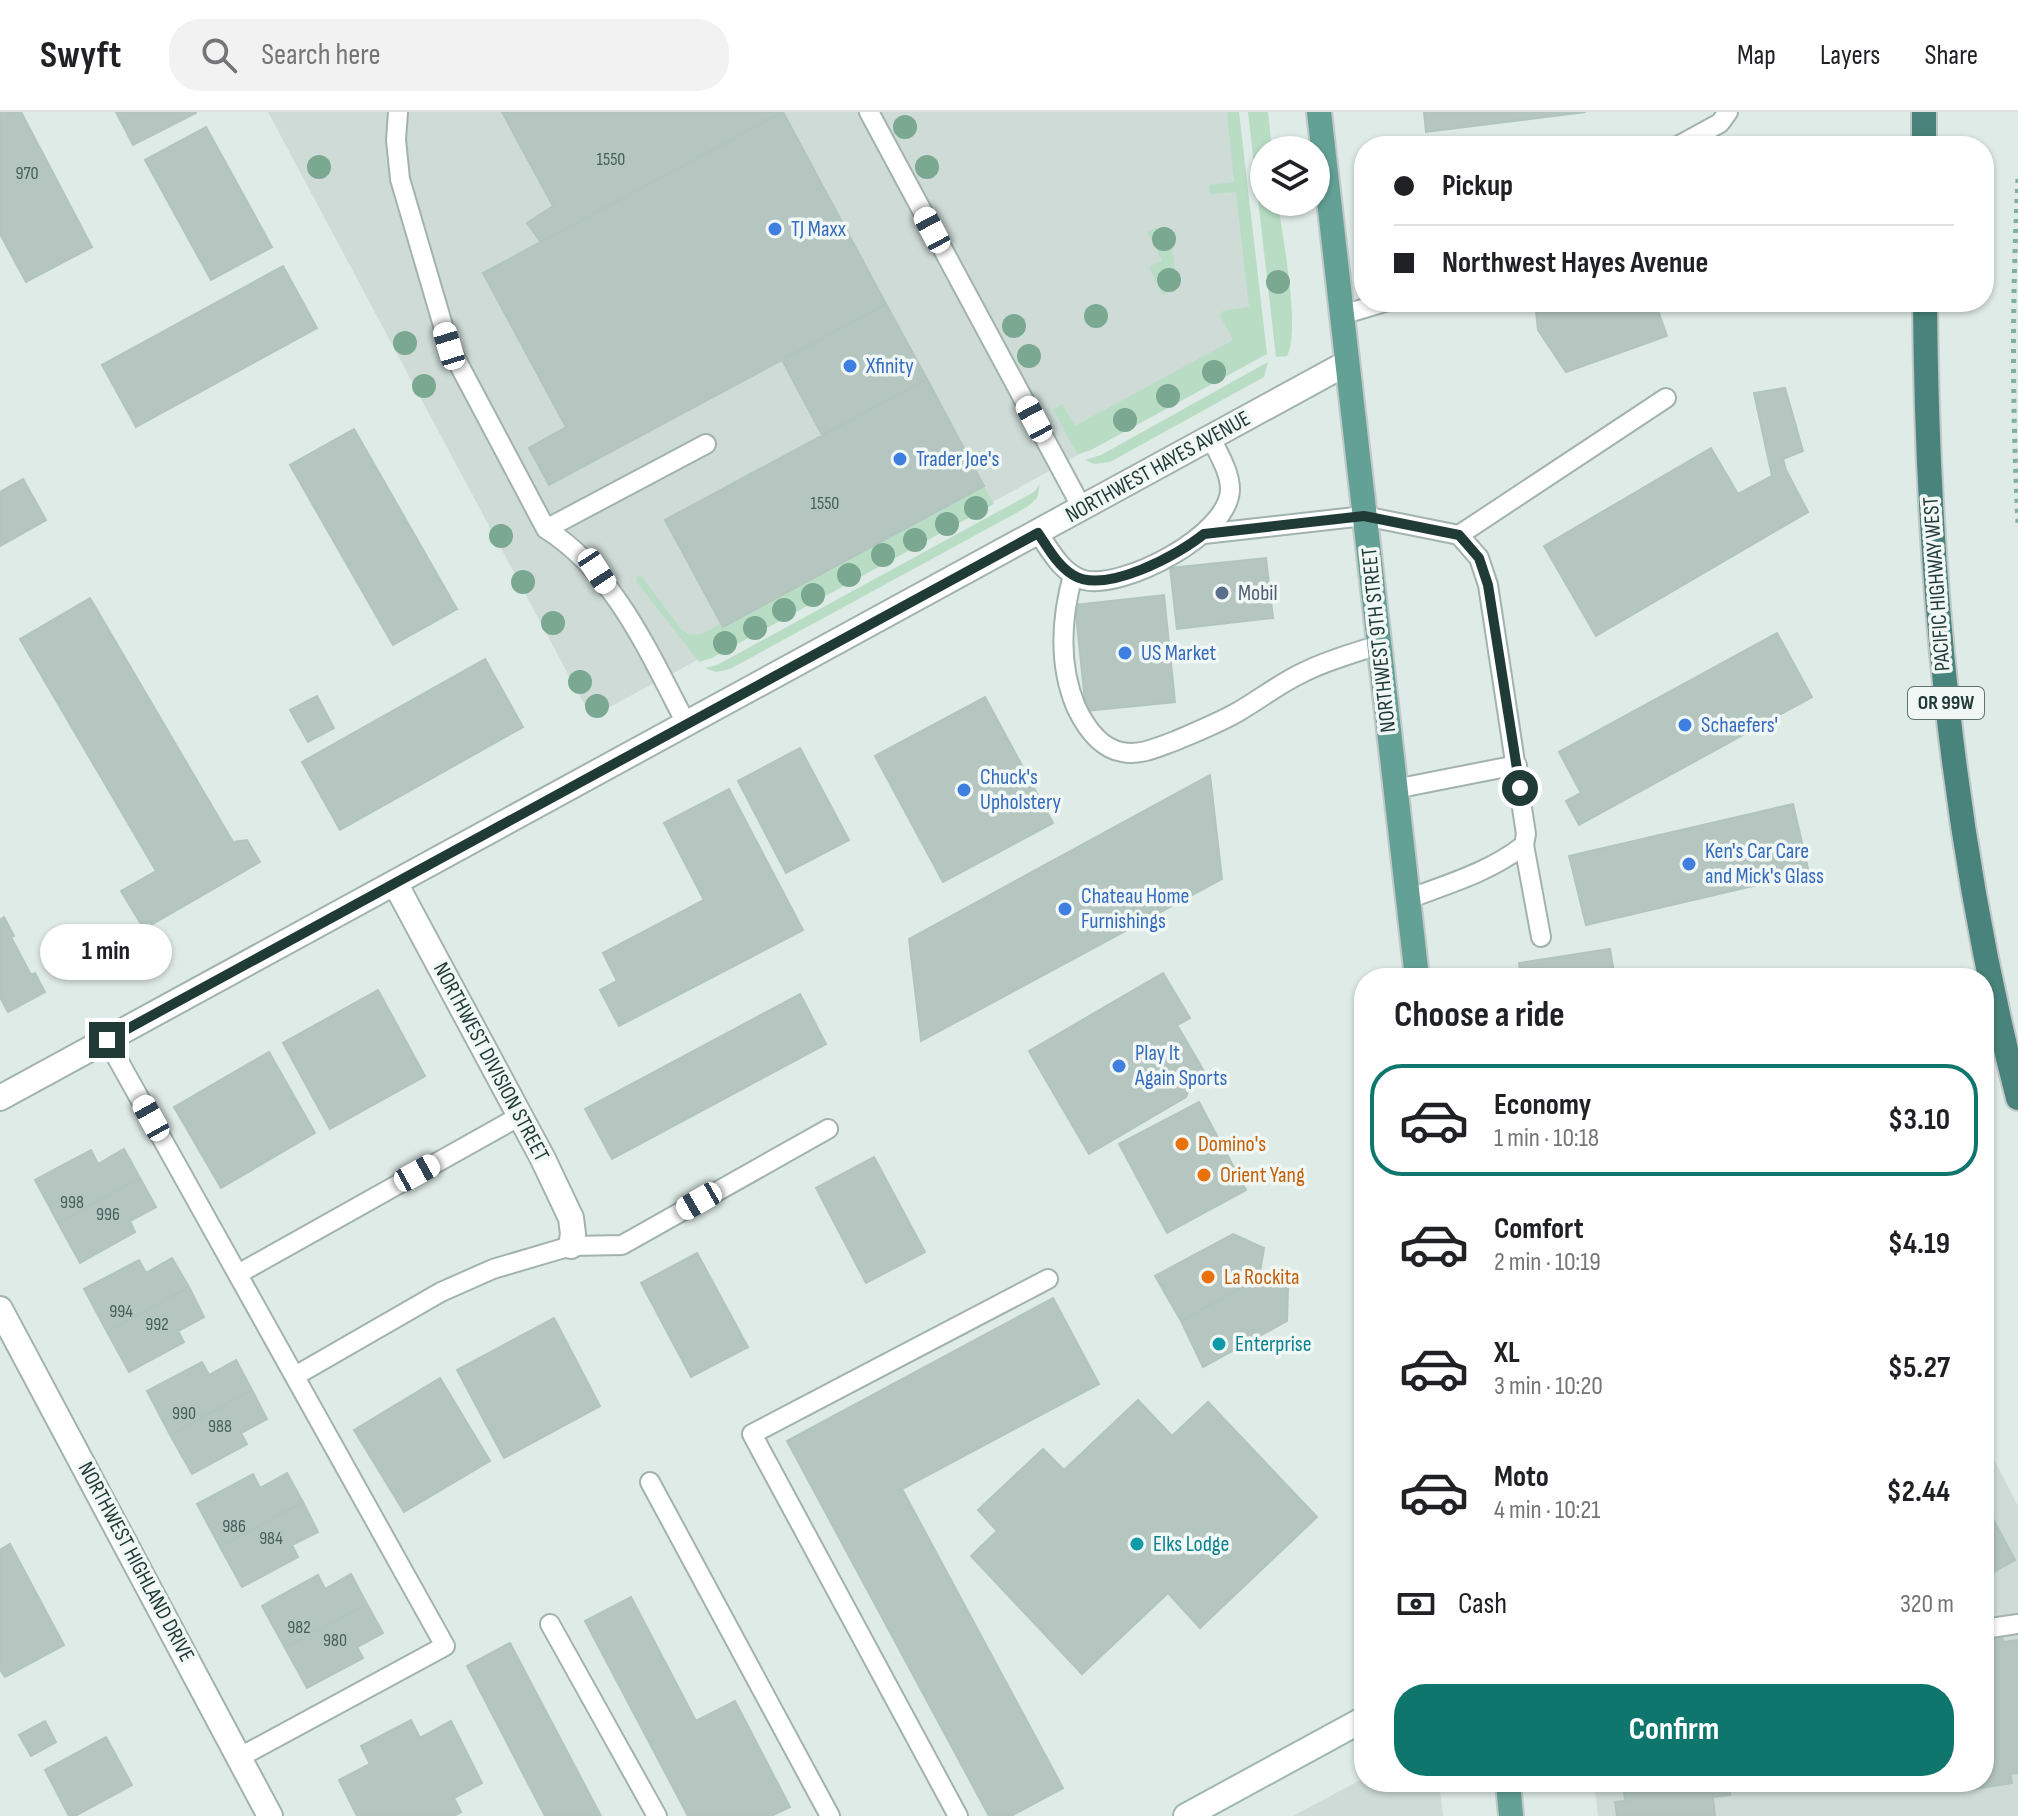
<!DOCTYPE html>
<meta charset="utf-8">
<style>
:root{--surface:#fff;--page:#f2f2f2;--text:#202124;--muted:#757577;--line:#e0e0e0;--accent:#0f766e}
body{margin:0;font-family:"Sofia Sans Condensed",sans-serif;background:var(--page);color:var(--text);height:100vh;display:flex;flex-direction:column;font-size:30px;white-space:nowrap}
*{box-sizing:border-box;margin:0}
p{font-size:26px;color:var(--muted)}
.icon{flex:none;width:44px;height:44px;fill:none;stroke:currentColor;stroke-width:2;stroke-linecap:round;stroke-linejoin:round}
.map{position:relative;flex:1;overflow:hidden}
.side{position:absolute;left:1354px;top:856px;width:640px;height:824px;display:flex;flex-direction:column;background:var(--surface);border-radius:32px;box-shadow:0 2px 6px #0004}
.side>*{flex:none}
.hud{position:absolute;left:1354px;top:24px;width:640px;height:176px;border-radius:32px;box-shadow:0 2px 6px #0004;display:grid;align-content:center;height:176px;padding:0 40px;background:var(--surface)}
.fabs{position:absolute;left:1250px;top:24px;display:grid;gap:16px}
.fabs a{display:grid;place-items:center;width:80px;height:80px;border-radius:50%;background:var(--surface);box-shadow:0 2px 6px #0004;font-size:40px}
.end{position:absolute;width:36px;height:36px;margin:-18px;border:10px solid #203b36;background:#fff;box-shadow:0 0 0 4px #fff}
.from{border-radius:50%}
.bubble{position:absolute;height:56px;border-radius:28px;background:var(--surface);box-shadow:0 2px 6px #0004;font-size:26px;font-weight:700;line-height:56px;text-align:center}
.car{position:absolute;width:24px;height:48px;margin:-24px -12px;border-radius:10px;box-shadow:0 0 6px 2px #0007;background:linear-gradient(#fff 24%,#345 0 40%,#fff 0 76%,#345 0 86%,#fff 0)}
.hud b{display:flex;align-items:center;gap:28px;height:76px;font-size:30px}
.hud b+b{border-top:2px solid var(--line)}
.hud i{width:20px;height:20px;background:var(--text)}
ul{padding:0;list-style:none}
li{display:flex;align-items:center;gap:24px;height:112px;margin:0 16px 12px;padding:0 24px;border:4px solid transparent;border-radius:32px}
li div{flex:1}
li b{display:block;font-size:30px}
li em{font-style:normal;font-weight:700}
li.on{border-color:var(--accent)}
li>.icon{width:72px;height:72px;stroke-width:1.5}
h2{padding:0 40px;font-size:36px;line-height:96px}
.pay{display:flex;align-items:center;gap:20px;height:88px;padding:0 40px;font-size:30px}
.pay p{margin-inline-start:auto}
.button{display:flex;gap:16px;margin-top:auto;padding:16px 40px}
.button a{flex:1;height:92px;border-radius:32px;background:var(--accent);color:#fff;font-size:32px;font-weight:700;line-height:92px;text-align:center}
header{display:flex;align-items:center;gap:48px;box-sizing:border-box;height:112px;padding:0 40px;background:var(--surface);border-bottom:2px solid var(--line)}
header strong{font-size:38px}
nav{display:flex;gap:44px;margin-inline-start:auto;font-size:28px}
.search{width:560px;height:72px;background:var(--page);display:flex;align-items:center;gap:20px;box-sizing:border-box;padding:0 28px;border-radius:32px;color:var(--muted);font-size:30px}
.map>svg:first-child{display:block}
.built{fill:#cedbd6}
.green{fill:#b8ddc4}
.building{fill:#b5c6c0;stroke:#b2c4be;stroke-width:2}
.lines{fill:none;stroke-linecap:round;stroke-linejoin:round}
.service-casing{stroke:#a2b3ae;stroke-width:22}
.minor-casing{stroke:#a2b3ae;stroke-width:28}
.tertiary-casing{stroke:#a2b3ae;stroke-width:28}
.secondary-casing{stroke:#9eb7b0;stroke-width:28}
.primary-casing{stroke:#c1c8c7;stroke-width:28}
.trunk-casing{stroke:#c1c8c7;stroke-width:28}
.path{stroke:#7fafa4;stroke-width:5;stroke-dasharray:4 6;stroke-linecap:butt}
.service{stroke:#fff;stroke-width:18}
.minor{stroke:#fff;stroke-width:24}
.tertiary{stroke:#fff;stroke-width:24}
.secondary{stroke:#fff;stroke-width:24}
.primary{stroke:#63a196;stroke-width:24}
.trunk{stroke:#48847b;stroke-width:24}
.tree{fill:#7ba891}
.route{stroke:#203b36;stroke-width:10}
.shop-dot{fill:#3f7fe0;stroke:#f0f7f4;stroke-width:3}
.service-dot{fill:#5c6f8a;stroke:#f0f7f4;stroke-width:3}
.food-dot{fill:#e8710a;stroke:#f0f7f4;stroke-width:3}
.culture-dot{fill:#0f9aa8;stroke:#f0f7f4;stroke-width:3}
.labels{text-anchor:middle;dominant-baseline:central;stroke-width:7;stroke-linejoin:round;paint-order:stroke}
.number-label{font-size:18px;fill:#455e58}
.shield{fill:#f0f7f4;stroke:#5e736f;stroke-width:2}
.shield-label{font-size:20px;font-weight:bold;fill:#203b36}
.shop-label{font-size:22px;fill:#366cbe;stroke:#f0f7f4;text-anchor:start}
.street-label{font-size:22px;fill:#203b36;stroke:#f0f7f4}
.service-label{font-size:22px;fill:#4e5e75;stroke:#f0f7f4;text-anchor:start}
.food-label{font-size:22px;fill:#c56008;stroke:#f0f7f4;text-anchor:start}
.culture-label{font-size:22px;fill:#0d838f;stroke:#f0f7f4;text-anchor:start}
</style>
<header>
<strong>Swyft</strong>
<div class="search"><svg class="icon" aria-label="search" viewBox="0 0 24 24"><circle cx="10" cy="10" r="6"/><path d="M15 15l6 6"/></svg>Search here</div>
<nav><a>Map</a><a>Layers</a><a>Share</a></nav>
</header>
<div class="map">
<svg width="2018" height="1704" viewBox="0 0 2018 1704">
<rect width="100%" height="100%" fill="#dfebe7"/>
<path class="built" d="M268 0H1230L1258 244 1013 379 591 605Z
M1984 1328 2018 1394V1704H1598L1594 1670H1984Z
M1364 1666V1670H1439L1443 1704H1293Z"/>
<path class="green" d="M1227 0H1239L1267 242 1091 338 1077 342 1053 297 1062 292 1075 314 1233 228 1220 203 1223 199 1249 195 1236 80 1210 82 1209 73 1234 70Z
M1248 0H1268L1272 38H1264V90H1278C1282 123 1301 218 1287 244L1276 245Z
M1155 116 1167 118 1171 126 1177 176 1163 183 1149 155 1162 148 1147 120Z
M1268 250 1264 265 1110 350 1094 352 1085 348 1101 343Z
M1040 372 1037 386 1027 395 730 557 716 560 705 556 717 553 1034 380Z
M984 374 994 392 712 546 699 550 636 469 637 464 642 465 681 517C693 529 709 520 721 510L724 515Z"/>
<path class="building" d="M0 0H21L92 135 26 170 0 122Z
M116 0H196V1L133 33Z
M502 0H783L541 130 527 111 553 94Z
M783 0 886 192 549 373 529 336 566 315 483 161Z
M1424 0H1586L1426 20Z
M206 15 272 135 211 168 145 48Z
M283 154 317 216 136 315 102 253Z
M1535 190H1655L1667 224 1566 260 1538 218Z
M886 192 927 267 822 323 782 248Z
M927 267 984 374 723 515 665 408Z
M1785 276 1803 339 1783 347 1786 358 1808 400 1596 524 1544 434 1711 336 1738 382 1772 364 1754 281Z
M354 317 457 497 393 533 290 353Z
M23 367 46 408 0 434V380Z
M1266 446 1273 506 1177 517 1170 456Z
M1164 483 1175 590 1086 599 1075 493Z
M90 486 233 730 247 728 260 750 144 817 121 779 156 759 20 527Z
M1777 521 1812 585 1579 713 1566 689 1581 681 1559 640Z
M485 547 523 615 340 718 302 650Z
M317 584 334 616 308 630 290 598Z
M985 585 1053 711 943 770 875 644Z
M800 636 849 728 786 761 738 669Z
M1210 663 1222 767 921 929 909 827Z
M729 677 803 818 619 914 600 878 617 869 603 841 704 788 664 711Z
M1793 692 1809 761 1586 813 1569 744Z
M4 805 14 824 11 825 31 863 35 861 45 880 8 900 0 885V808Z
M1610 837 1615 866H1521L1519 851Z
M1163 861 1190 906 1177 913 1209 968 1191 973 1186 985 1089 1042 1029 939Z
M378 878 425 964 330 1017 283 931Z
M800 882 826 932 612 1047 585 997Z
M269 940 315 1021 221 1076 174 995Z
M1199 990 1246 1078 1167 1121 1119 1032Z
M124 1037 140 1066 58 1111 35 1068 91 1038 98 1052Z
M874 1045 925 1140 866 1171 816 1076Z
M140 1066 156 1095 130 1109 135 1120 80 1151 58 1111Z
M1233 1122 1264 1136 1259 1166 1181 1209 1155 1164Z
M697 1141 748 1235 691 1265 641 1171Z
M172 1146 189 1175 107 1220 84 1177 139 1148 146 1161Z
M1259 1166 1288 1177 1287 1209 1203 1255 1181 1209Z
M189 1175 204 1205 178 1219 184 1230 129 1260 107 1220Z
M1053 1186 1099 1272 902 1377 1063 1676 1011 1704H989L787 1329Z
M554 1206 600 1294 504 1346 457 1258Z
M236 1248 252 1278 170 1323 147 1279 202 1250 209 1263Z
M440 1266 490 1349 404 1400 354 1318Z
M252 1278 267 1307 241 1321 247 1332 192 1362 170 1323Z
M1138 1288 1172 1324 1208 1290 1317 1405 1200 1516 1168 1481 1082 1562 971 1444 997 1419 978 1398 1043 1337 1064 1358Z
M287 1361 303 1390 220 1435 197 1392 253 1362 260 1376Z
M303 1390 318 1420 292 1433 298 1445 242 1475 220 1435Z
M1984 1390 2015 1448 1984 1465Z
M10 1432 64 1533 5 1565 0 1557V1438Z
M351 1462 367 1492 285 1536 262 1494 318 1463 325 1477Z
M631 1485 696 1609 735 1589 790 1695 771 1704H688L585 1509Z
M367 1492 383 1521 357 1535 363 1546 307 1576 285 1536Z
M2002 1522 2003 1530 2018 1528V1661L2010 1662 2012 1671 1968 1678 1966 1670H1984V1525Z
M510 1531 601 1704H545L467 1554Z
M411 1608 420 1626 451 1609 482 1671 454 1686 461 1700 454 1704H357L339 1668 370 1652 361 1634Z
M45 1609 56 1630 31 1644 19 1623Z
M106 1625 132 1673 75 1704H69L45 1658Z
M1623 1670H1729L1730 1683 1713 1685 1715 1704H1617L1615 1690 1625 1689Z"/>
<g class="lines">
<defs>
<path id="service" d="M398 0 396 28 400 67 449 234 546 417C615 460 650 543 687 613
M869 0 1082 396
M1678 34 1720 11 1728 0
M1342 203 1385 190
M546 417 706 332
M1038 421C1050 438 1062 462 1084 468 1122 478 1230 423 1230 377 1230 360 1218 341 1211 326
M1204 422 1364 404 1459 423 1479 446 1488 473 1526 722 1524 733C1490 760 1448 772 1408 787
M1459 423 1666 286
M1073 463C1061 507 1058 552 1076 595 1085 614 1099 636 1122 640 1140 644 1158 635 1175 629 1196 620 1216 612 1236 601 1259 588 1280 571 1304 560 1328 548 1354 541 1379 533
M1395 677 1517 653
M1524 733 1541 825
M107 928 445 1534 240 1645
M238 1162 520 1004
M295 1264 441 1180 493 1157 571 1134 622 1133 828 1017
M650 1370 830 1704
M550 1512 657 1704
M1984 1517 2018 1512
M958 1704 752 1322 1048 1167"/>
<path id="minor" d="M395 771 543 1047 571 1106 573 1122 571 1134
M0 986 1347 251"/>
<path id="tertiary" d="M0 1197 270 1704"/>
<path id="secondary" d="M1186 1704 1364 1607"/>
<path id="primary" d="M1319 0 1417 866
M1508 1670 1511 1704"/>
<path id="trunk" d="M1924 0V34
M1925 190C1927 458 1951 727 2018 986"/>
</defs>
<use href="#service" class="service-casing"/>
<use href="#minor" class="minor-casing"/>
<use href="#tertiary" class="tertiary-casing"/>
<use href="#secondary" class="secondary-casing"/>
<use href="#primary" class="primary-casing"/>
<use href="#trunk" class="trunk-casing"/>
<path class="path" d="M2018 67C2012 182 2012 296 2018 411"/>
<use href="#service" class="service"/>
<use href="#minor" class="minor"/>
<use href="#tertiary" class="tertiary"/>
<use href="#secondary" class="secondary"/>
<use href="#primary" class="primary"/>
<use href="#trunk" class="trunk"/>
</g>
<g class="tree">
<circle cx="905" cy="15" r="12"/>
<circle cx="319" cy="55" r="12"/>
<circle cx="927" cy="55" r="12"/>
<circle cx="1164" cy="127" r="12"/>
<circle cx="1169" cy="168" r="12"/>
<circle cx="1278" cy="170" r="12"/>
<circle cx="1096" cy="204" r="12"/>
<circle cx="1014" cy="214" r="12"/>
<circle cx="405" cy="231" r="12"/>
<circle cx="1029" cy="244" r="12"/>
<circle cx="1214" cy="260" r="12"/>
<circle cx="424" cy="274" r="12"/>
<circle cx="1168" cy="284" r="12"/>
<circle cx="1125" cy="308" r="12"/>
<circle cx="976" cy="396" r="12"/>
<circle cx="947" cy="412" r="12"/>
<circle cx="501" cy="424" r="12"/>
<circle cx="915" cy="428" r="12"/>
<circle cx="883" cy="443" r="12"/>
<circle cx="849" cy="463" r="12"/>
<circle cx="523" cy="470" r="12"/>
<circle cx="813" cy="483" r="12"/>
<circle cx="784" cy="498" r="12"/>
<circle cx="553" cy="511" r="12"/>
<circle cx="755" cy="516" r="12"/>
<circle cx="725" cy="531" r="12"/>
<circle cx="580" cy="570" r="12"/>
<circle cx="597" cy="594" r="12"/>
</g>
<g class="lines">
<path class="route" d="M107 928 1038 421C1048 436 1058 454 1073 463 1105 483 1178 443 1204 422L1364 404 1459 423 1479 446 1488 473 1520 676"/>
</g>
<g class="shop-dot">
<circle cx="775" cy="117" r="8"/>
<circle cx="850" cy="254" r="8"/>
<circle cx="900" cy="347" r="8"/>
<circle cx="1125" cy="541" r="8"/>
<circle cx="1685" cy="613" r="8"/>
<circle cx="964" cy="678" r="8"/>
<circle cx="1689" cy="752" r="8"/>
<circle cx="1065" cy="797" r="8"/>
<circle cx="1119" cy="954" r="8"/>
</g>
<circle class="service-dot" cx="1222" cy="481" r="8"/>
<g class="food-dot">
<circle cx="1182" cy="1032" r="8"/>
<circle cx="1204" cy="1063" r="8"/>
<circle cx="1208" cy="1165" r="8"/>
</g>
<g class="culture-dot">
<circle cx="1219" cy="1232" r="8"/>
<circle cx="1137" cy="1432" r="8"/>
</g>
<g class="labels">
<g class="number-label">
<text x="611" y="47">1550</text>
<text x="27" y="61">970</text>
<text x="825" y="391">1550</text>
<text x="72" y="1090">998</text>
<text x="108" y="1102">996</text>
<text x="121" y="1199">994</text>
<text x="157" y="1212">992</text>
<text x="184" y="1301">990</text>
<text x="220" y="1314">988</text>
<text x="234" y="1414">986</text>
<text x="271" y="1426">984</text>
<text x="299" y="1515">982</text>
<text x="335" y="1528">980</text>
</g>
<rect class="shield" x="1908" y="575" width="76" height="32" rx="6"/>
<g class="shield-label">
<text x="1946" y="591">OR 99W</text>
</g>
<g class="shop-label">
<text x="791" y="117">TJ Maxx</text>
<text x="866" y="254">Xfinity</text>
<text x="916" y="347">Trader Joe's</text>
<text x="1141" y="541">US Market</text>
<text x="1701" y="613">Schaefers'</text>
<text x="980" y="665">Chuck's<tspan x="980" dy="25">Upholstery</tspan></text>
<text x="1705" y="739">Ken's Car Care<tspan x="1705" dy="25">and Mick's Glass</tspan></text>
<text x="1081" y="784">Chateau Home<tspan x="1081" dy="25">Furnishings</tspan></text>
<text x="1135" y="941">Play It<tspan x="1135" dy="25">Again Sports</tspan></text>
</g>
<g class="street-label">
<text transform="translate(1158 355) rotate(-29)">NORTHWEST HAYES AVENUE</text>
<text transform="translate(1937 472) rotate(-94)">PACIFIC HIGHWAY WEST</text>
<text transform="translate(1379 528) rotate(-96)">NORTHWEST 9TH STREET</text>
<text transform="translate(491 950) rotate(62)">NORTHWEST DIVISION STREET</text>
<text transform="translate(136 1450) rotate(62)">NORTHWEST HIGHLAND DRIVE</text>
</g>
<g class="service-label">
<text x="1238" y="481">Mobil</text>
</g>
<g class="food-label">
<text x="1198" y="1032">Domino's</text>
<text x="1220" y="1063">Orient Yang</text>
<text x="1224" y="1165">La Rockita</text>
</g>
<g class="culture-label">
<text x="1235" y="1232">Enterprise</text>
<text x="1153" y="1432">Elks Lodge</text>
</g>
</g>
</svg>
<div class="fabs">
<a><svg class="icon" aria-label="layers" viewBox="0 0 24 24"><path d="M12 4l9 5-9 5-9-5zM3 14l9 5 9-5"/></svg></a>
</div>
<i class="end from" style="left:1520px;top:676px"></i>
<i class="end" style="left:107px;top:928px"></i>
<div class="bubble" style="left:40px;top:812px;width:132px">1 min</div>
<i class="car" style="left:932px;top:118px;rotate:332deg"></i>
<i class="car" style="left:449px;top:234px;rotate:343deg"></i>
<i class="car" style="left:1034px;top:307px;rotate:332deg"></i>
<i class="car" style="left:597px;top:459px;rotate:147deg"></i>
<i class="car" style="left:151px;top:1006px;rotate:331deg"></i>
<i class="car" style="left:417px;top:1061px;rotate:61deg"></i>
<i class="car" style="left:699px;top:1089px;rotate:240deg"></i>
<div class="hud">
<b><i class="from"></i>Pickup</b>
<b><i></i>Northwest Hayes Avenue</b>
</div>
<section class="side">
<h2>Choose a ride</h2>
<ul>
<li class="on"><svg class="icon" aria-label="car" viewBox="0 0 24 24"><path d="M5 17H2v-5l4-1 3-4h7l3 4 3 1v5h-3M9 17h6M6 11h13"/><circle cx="7" cy="17" r="2"/><circle cx="17" cy="17" r="2"/></svg><div><b>Economy</b><p>1 min · 10:18</p></div><em>$3.10</em></li>
<li><svg class="icon" aria-label="car" viewBox="0 0 24 24"><path d="M5 17H2v-5l4-1 3-4h7l3 4 3 1v5h-3M9 17h6M6 11h13"/><circle cx="7" cy="17" r="2"/><circle cx="17" cy="17" r="2"/></svg><div><b>Comfort</b><p>2 min · 10:19</p></div><em>$4.19</em></li>
<li><svg class="icon" aria-label="car" viewBox="0 0 24 24"><path d="M5 17H2v-5l4-1 3-4h7l3 4 3 1v5h-3M9 17h6M6 11h13"/><circle cx="7" cy="17" r="2"/><circle cx="17" cy="17" r="2"/></svg><div><b>XL</b><p>3 min · 10:20</p></div><em>$5.27</em></li>
<li><svg class="icon" aria-label="car" viewBox="0 0 24 24"><path d="M5 17H2v-5l4-1 3-4h7l3 4 3 1v5h-3M9 17h6M6 11h13"/><circle cx="7" cy="17" r="2"/><circle cx="17" cy="17" r="2"/></svg><div><b>Moto</b><p>4 min · 10:21</p></div><em>$2.44</em></li>
</ul>
<div class="pay"><svg class="icon" aria-label="cash" viewBox="0 0 24 24"><path d="M3 7h18v10H3z"/><circle cx="12" cy="12" r="2"/></svg>Cash<p>320 m</p></div>
<div class="button"><a>Confirm</a></div>
</section>
</div>
